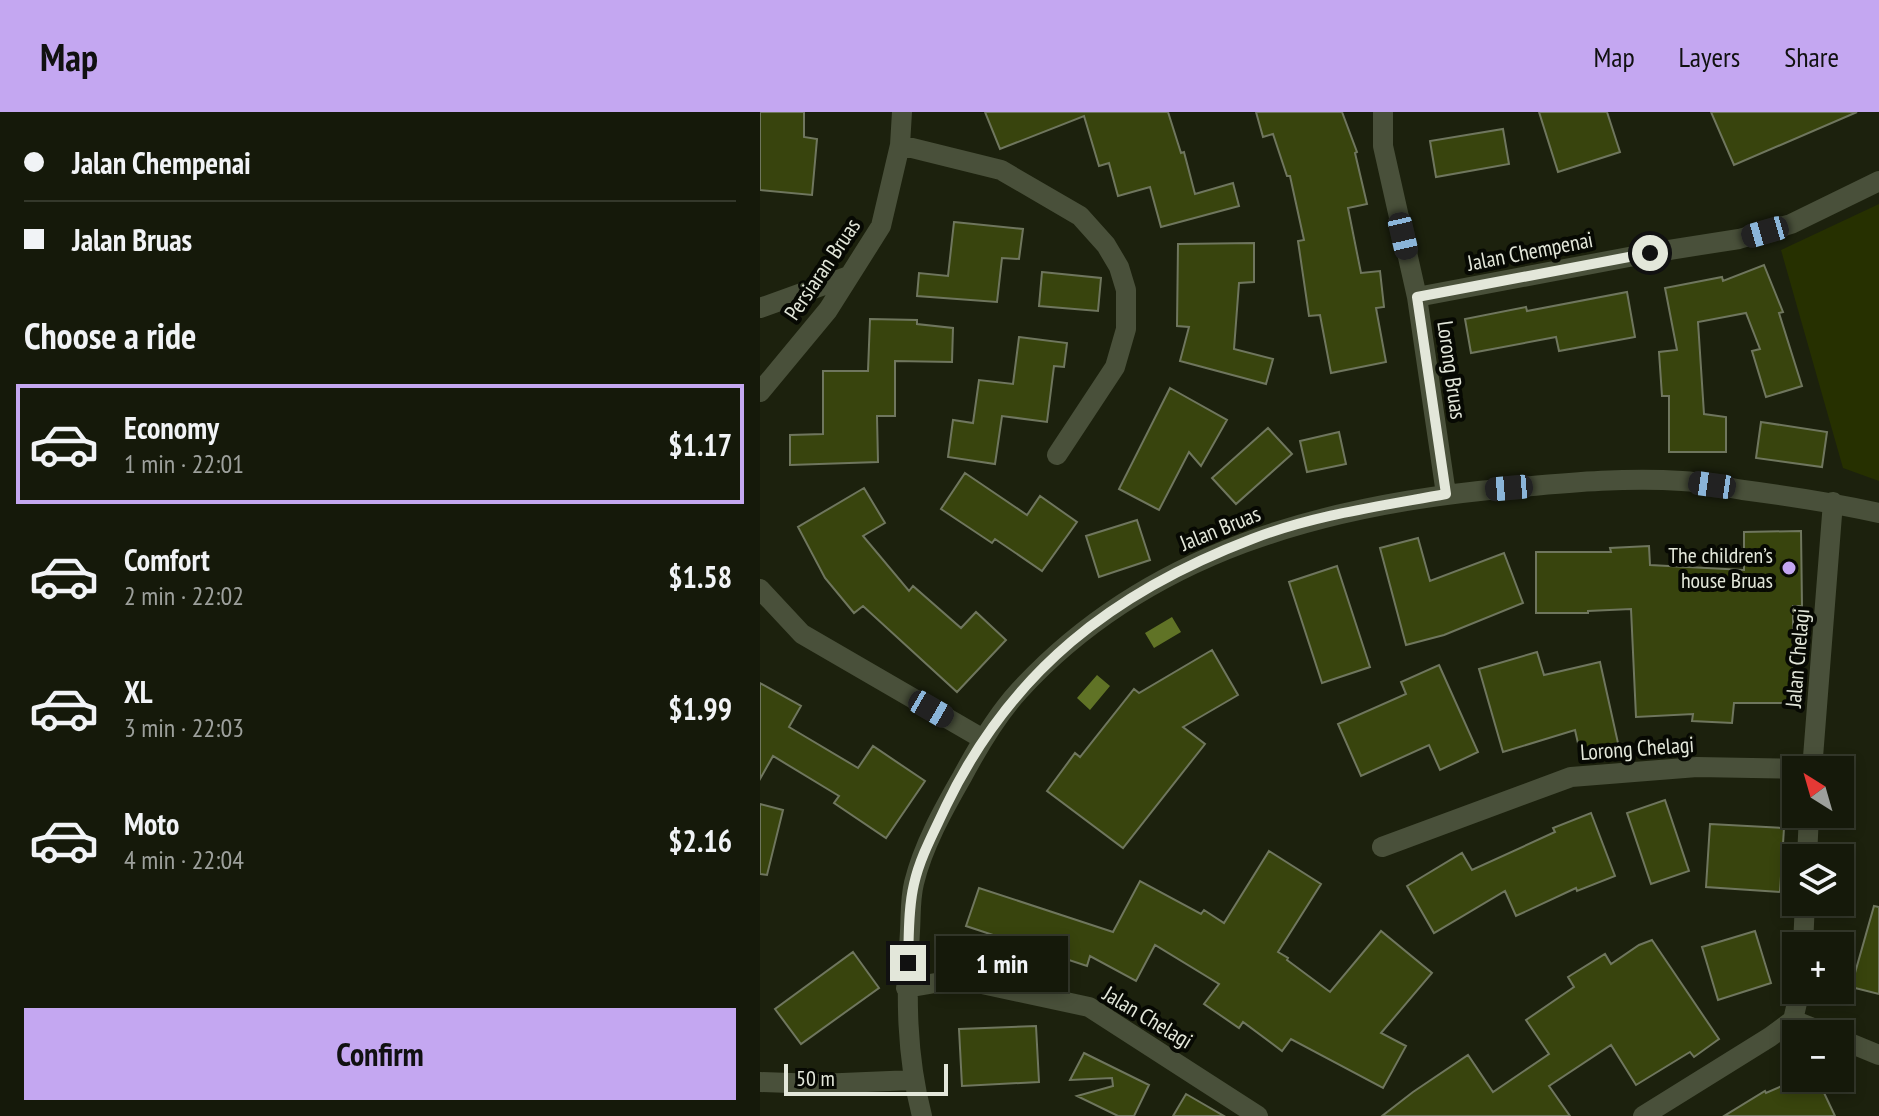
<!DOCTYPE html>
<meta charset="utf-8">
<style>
:root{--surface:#15190a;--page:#222618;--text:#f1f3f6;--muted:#9da09c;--line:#34382b;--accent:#c4a7f1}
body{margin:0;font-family:"PT Sans Narrow",sans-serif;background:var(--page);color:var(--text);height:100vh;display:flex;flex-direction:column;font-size:30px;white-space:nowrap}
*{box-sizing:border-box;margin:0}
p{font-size:26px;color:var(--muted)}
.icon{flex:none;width:44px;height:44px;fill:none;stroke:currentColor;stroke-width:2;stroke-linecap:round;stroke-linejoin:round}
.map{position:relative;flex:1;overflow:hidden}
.panel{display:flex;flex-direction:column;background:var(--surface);width:760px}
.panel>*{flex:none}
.hud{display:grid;align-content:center;height:176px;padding:0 24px;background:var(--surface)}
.needle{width:52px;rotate:323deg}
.controls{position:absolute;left:1022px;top:644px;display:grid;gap:16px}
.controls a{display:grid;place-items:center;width:72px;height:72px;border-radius:0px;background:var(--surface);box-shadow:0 4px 12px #0003,0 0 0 2px var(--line);font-size:40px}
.scale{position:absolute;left:24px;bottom:20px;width:164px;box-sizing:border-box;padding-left:8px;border:4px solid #e3e7da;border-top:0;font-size:22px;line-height:28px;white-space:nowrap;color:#e3e7da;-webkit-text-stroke:6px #070903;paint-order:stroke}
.end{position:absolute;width:36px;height:36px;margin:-18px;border:10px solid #e3e7da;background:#111;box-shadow:0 0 0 4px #111}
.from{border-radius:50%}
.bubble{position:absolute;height:56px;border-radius:0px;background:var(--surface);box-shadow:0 4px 12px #0003,0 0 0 2px var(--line);font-size:26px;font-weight:800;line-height:56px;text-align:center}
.car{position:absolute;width:24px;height:48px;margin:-24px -12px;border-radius:10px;box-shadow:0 0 6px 2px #0007;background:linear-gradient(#222 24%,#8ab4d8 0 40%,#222 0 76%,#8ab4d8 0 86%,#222 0)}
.hud b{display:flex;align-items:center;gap:28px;height:76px;font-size:30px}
.hud b+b{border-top:2px solid var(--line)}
.hud i{width:20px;height:20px;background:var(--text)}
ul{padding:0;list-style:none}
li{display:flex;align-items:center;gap:24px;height:120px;margin:0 16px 12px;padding:0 8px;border:4px solid transparent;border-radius:0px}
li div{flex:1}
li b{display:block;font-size:30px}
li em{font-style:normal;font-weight:800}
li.active{border-color:var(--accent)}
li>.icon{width:72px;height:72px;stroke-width:1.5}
h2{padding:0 24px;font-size:36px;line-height:96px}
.action{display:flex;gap:16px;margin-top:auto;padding:16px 24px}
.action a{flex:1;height:92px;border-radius:0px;background:var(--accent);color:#111;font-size:32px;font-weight:800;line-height:92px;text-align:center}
header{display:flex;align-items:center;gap:48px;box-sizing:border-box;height:112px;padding:0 40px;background:var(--accent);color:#111}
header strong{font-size:38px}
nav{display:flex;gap:44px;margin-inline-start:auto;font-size:28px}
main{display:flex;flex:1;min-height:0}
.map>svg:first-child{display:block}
.green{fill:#263000}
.water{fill:#607326}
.building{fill:#38440d;stroke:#6f765e;stroke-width:2}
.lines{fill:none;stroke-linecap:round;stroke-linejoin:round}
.minor{stroke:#49503a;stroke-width:20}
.route{stroke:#e3e7da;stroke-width:10}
.poi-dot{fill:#c4a7f1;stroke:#070903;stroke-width:3}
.labels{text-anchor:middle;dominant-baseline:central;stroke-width:8;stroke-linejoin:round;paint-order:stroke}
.street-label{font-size:22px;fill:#e3e7da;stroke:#070903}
.poi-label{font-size:22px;fill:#e3e7da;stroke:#070903;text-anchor:end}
</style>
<header>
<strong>Map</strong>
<nav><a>Map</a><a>Layers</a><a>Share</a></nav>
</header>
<main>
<section class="panel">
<div class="hud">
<b><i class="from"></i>Jalan Chempenai</b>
<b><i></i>Jalan Bruas</b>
</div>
<h2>Choose a ride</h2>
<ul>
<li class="active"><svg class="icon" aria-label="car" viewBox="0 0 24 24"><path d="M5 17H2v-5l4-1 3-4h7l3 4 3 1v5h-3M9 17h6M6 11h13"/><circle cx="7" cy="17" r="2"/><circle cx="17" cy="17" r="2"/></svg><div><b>Economy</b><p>1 min · 22:01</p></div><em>$1.17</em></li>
<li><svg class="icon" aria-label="car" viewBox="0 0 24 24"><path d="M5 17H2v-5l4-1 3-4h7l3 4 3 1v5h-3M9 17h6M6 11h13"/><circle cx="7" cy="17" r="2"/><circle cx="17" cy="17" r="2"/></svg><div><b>Comfort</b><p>2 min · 22:02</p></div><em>$1.58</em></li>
<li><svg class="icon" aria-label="car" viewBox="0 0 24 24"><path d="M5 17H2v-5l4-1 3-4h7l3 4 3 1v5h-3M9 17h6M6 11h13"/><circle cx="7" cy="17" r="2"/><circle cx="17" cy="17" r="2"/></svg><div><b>XL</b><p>3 min · 22:03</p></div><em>$1.99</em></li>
<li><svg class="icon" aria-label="car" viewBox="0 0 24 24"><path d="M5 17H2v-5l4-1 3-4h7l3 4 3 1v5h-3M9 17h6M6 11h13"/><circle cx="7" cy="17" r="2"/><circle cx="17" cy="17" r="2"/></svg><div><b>Moto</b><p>4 min · 22:04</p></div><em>$2.16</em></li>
</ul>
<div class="action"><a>Confirm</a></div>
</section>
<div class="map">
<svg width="1119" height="1004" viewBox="0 0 1119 1004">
<rect width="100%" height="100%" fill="#1c210d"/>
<path class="green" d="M1119 92V369L1083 356 1021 138Z"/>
<path class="water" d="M412 505 421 520 394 536 385 521Z
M337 563 350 574 330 598 317 586Z"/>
<path class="building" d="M0 0H44V25L57 27 52 83 0 78Z
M225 0H408L421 41 424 40 435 82 473 71 479 94 401 115 390 75 358 84 349 51 339 54 324 4 240 37Z
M496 0H582L597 40 595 41 607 92 588 96 601 161 620 159 624 195 616 196 626 250 571 261 560 203 549 204 538 129 544 128 530 64H527L513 22 503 25Z
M779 0H847L860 40 798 60Z
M951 0H1097L974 53Z
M743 17 749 52 676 65 670 29Z
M194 110 263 117 259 147 242 146 237 190 157 184 159 161 188 164Z
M494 131V170L479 171 474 237 513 247 506 272 420 249 429 215 417 214 418 132Z
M1004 153 1023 200 1019 201 1042 274 1006 285 992 239 1000 237 986 201 938 210 944 302 966 305V340H909V284H902L899 240 917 238 905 176 962 165 963 169Z
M282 160 341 166 338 199 279 194Z
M867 180 875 225 799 239 796 225 711 241 705 207 766 195 767 199Z
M110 207 157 208V212L193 216 192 250 135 249V304H117L118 350 30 353V323L63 322V259H108Z
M259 225 307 231 304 255 294 254 287 310 242 304 235 352 188 345 193 308 213 311 219 268 253 272Z
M410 276 467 308 441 354 429 340 399 398 359 377Z
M1001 310 1067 320 1062 355 996 346Z
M508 316 532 342 476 392 452 366Z
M579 320 586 352 547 360 540 329Z
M205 361 267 403 280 384 317 410 282 459 235 427 232 431 181 397Z
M104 376 125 411 103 424 149 479 153 474 201 516 216 500 246 528 197 580 103 494 94 501 65 466 38 415Z
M377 408 390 448 339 465 326 424Z
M1041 419 1042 494H1033V591H974L972 611 932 609 933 602 876 605 871 497 828 499V501H776V440H851L850 436 889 434 890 453 984 458V420Z
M658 426 670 469 744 441 763 491 684 523 646 533 620 436Z
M577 454 610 555 562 571 529 470Z
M452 538 478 583 423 615 445 632 363 736 287 679 315 641 320 645 374 577 379 581Z
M777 540 784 563 840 550 860 640 822 649 815 618 743 640 719 557Z
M679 553 718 640 680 658 669 633 601 664 578 612 646 582 641 570Z
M0 571 41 594 29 615 98 656 113 634 165 669 126 726 74 691 79 684 13 644 0 667Z
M905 688 929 759 891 772 867 701Z
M0 692 23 698 7 763 0 762Z
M831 701 855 764 817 779 816 776 756 804 745 779 674 821 647 774 702 741 712 758 795 720 793 716Z
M950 712 1024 716 1020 780 946 775Z
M509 739 561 772 518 840 528 846 527 848 570 880 621 819 672 861 621 921 646 934 623 976 531 927 522 939 483 910 479 916 444 892 459 872 395 833 376 869 330 844 327 854 206 814 219 776 353 820 380 769 441 802 444 798 464 811Z
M1114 794 1119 795V882L1091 875Z
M995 819 1011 871 958 888 942 835Z
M892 828 959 927 934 945 930 940 876 973 851 933 789 974 810 1004H622L653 980 708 943 733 980 789 942 766 908 814 875 808 865 845 842 851 852 879 833Z
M93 840 119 876 41 932 15 897Z
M276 914 279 970 202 974 199 917Z
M324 941 389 973 374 1004H358L317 984 353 974 352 966 310 968Z
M1040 966H1057L1075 1004H964L1005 979 1006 981Z
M426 982 464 1004H413Z"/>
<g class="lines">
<path class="minor" d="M623 0V34L657 185 686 382
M140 33 241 58 320 104 346 133 359 155 366 178V217L355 255 297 343
M657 185 890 141 979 127 1031 112 1119 69
M0 196 89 164
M0 280 68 198 121 114 140 33 142 0
M0 477 42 522 223 627
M1052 658 1073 390
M622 735 811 665 937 655 1052 657
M1047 746 1049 702
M1043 834 1045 790
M146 876 199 867 329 895 498 1004
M1033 908 1068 922
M1080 927 1119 943
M0 970 59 972 153 968
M162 1004C146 943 146 882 150 819 151 804 150 787 154 771 163 734 183 698 202 665 218 635 236 604 259 579 387 439 567 392 750 376 806 371 865 365 922 369 942 370 963 375 983 378 1029 384 1074 391 1119 401
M883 1004 1010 925 1033 908 1040 878"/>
</g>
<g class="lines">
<path class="route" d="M148 851C149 825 148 797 154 772 160 745 174 720 186 694 251 559 353 480 492 427 554 403 621 394 686 382L657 185 890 141"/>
</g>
<circle class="poi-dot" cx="1029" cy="456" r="8"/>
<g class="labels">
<g class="street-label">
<text transform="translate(770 139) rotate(-11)">Jalan Chempenai</text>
<text transform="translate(62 157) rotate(-56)">Persiaran Bruas</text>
<text transform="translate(692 258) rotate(82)">Lorong Bruas</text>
<text transform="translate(460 416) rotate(-22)">Jalan Bruas</text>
<text transform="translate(1037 546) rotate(-85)">Jalan Chelagi</text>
<text transform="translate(877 636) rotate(-4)">Lorong Chelagi</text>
<text transform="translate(388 905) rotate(31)">Jalan Chelagi</text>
</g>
<g class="poi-label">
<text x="1013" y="443">The children’s<tspan x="1013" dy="25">house Bruas</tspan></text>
</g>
</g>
</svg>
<div class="controls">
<a><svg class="needle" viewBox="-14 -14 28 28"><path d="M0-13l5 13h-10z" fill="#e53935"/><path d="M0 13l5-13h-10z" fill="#9da09c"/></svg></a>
<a><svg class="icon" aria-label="layers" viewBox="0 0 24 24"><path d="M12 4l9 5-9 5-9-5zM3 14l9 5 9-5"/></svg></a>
<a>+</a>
<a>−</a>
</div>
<div class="scale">50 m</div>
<i class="end from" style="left:890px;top:141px"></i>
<i class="end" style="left:148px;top:851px"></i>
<div class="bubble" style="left:176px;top:824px;width:132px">1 min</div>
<i class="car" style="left:1005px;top:120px;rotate:254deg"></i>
<i class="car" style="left:643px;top:124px;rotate:167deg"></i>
<i class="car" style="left:952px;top:373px;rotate:278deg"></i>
<i class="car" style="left:749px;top:376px;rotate:265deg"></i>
<i class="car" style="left:171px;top:597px;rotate:120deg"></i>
</div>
</main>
